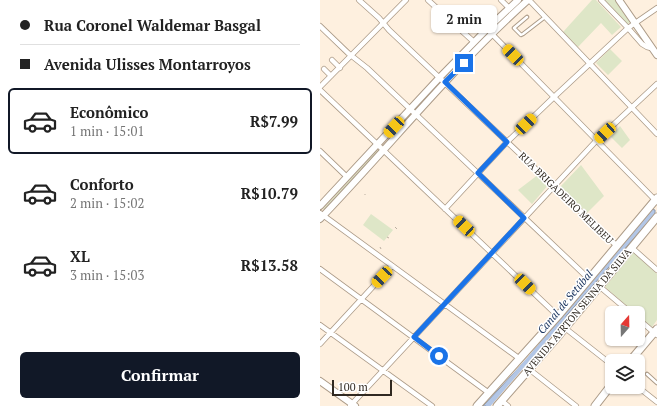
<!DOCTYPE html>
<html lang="pt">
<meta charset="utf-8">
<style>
:root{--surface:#fff;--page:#f2f2f2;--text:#222;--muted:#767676;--line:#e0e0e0;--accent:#111827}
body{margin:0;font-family:"PT Serif",serif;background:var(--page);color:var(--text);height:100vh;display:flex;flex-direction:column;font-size:15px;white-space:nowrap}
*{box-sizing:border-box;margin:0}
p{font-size:13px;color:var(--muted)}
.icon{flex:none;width:22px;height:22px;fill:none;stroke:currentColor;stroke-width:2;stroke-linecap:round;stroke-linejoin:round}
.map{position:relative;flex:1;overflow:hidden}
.details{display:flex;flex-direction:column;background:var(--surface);width:320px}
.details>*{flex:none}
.hud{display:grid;align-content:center;height:88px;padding:0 20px;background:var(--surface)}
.needle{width:26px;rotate:20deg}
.controls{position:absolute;left:285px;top:306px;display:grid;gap:8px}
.controls a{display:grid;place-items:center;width:40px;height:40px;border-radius:6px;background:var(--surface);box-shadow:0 1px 3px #0004;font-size:20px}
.scale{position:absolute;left:12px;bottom:10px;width:60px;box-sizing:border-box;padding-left:4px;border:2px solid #302921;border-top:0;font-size:11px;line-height:14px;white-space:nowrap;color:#302921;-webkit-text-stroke:3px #fff;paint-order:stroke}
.end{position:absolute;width:18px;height:18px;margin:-9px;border:5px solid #1a73e8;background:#fff;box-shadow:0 0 0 2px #fff}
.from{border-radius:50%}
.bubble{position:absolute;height:28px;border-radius:6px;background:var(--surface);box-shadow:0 1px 3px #0004;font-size:13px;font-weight:700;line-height:28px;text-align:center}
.car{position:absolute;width:12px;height:24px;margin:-12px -6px;border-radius:5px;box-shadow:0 0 3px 1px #0007;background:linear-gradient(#f5c518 24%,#345 0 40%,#f5c518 0 76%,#345 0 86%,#f5c518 0)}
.hud b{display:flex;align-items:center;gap:14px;height:38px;font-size:15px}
.hud b+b{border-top:1px solid var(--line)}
.hud i{width:10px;height:10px;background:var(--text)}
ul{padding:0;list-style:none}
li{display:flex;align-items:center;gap:12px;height:66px;margin:0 8px 6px;padding:0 12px;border:2px solid transparent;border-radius:6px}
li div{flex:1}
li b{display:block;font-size:15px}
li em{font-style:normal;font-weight:700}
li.current{border-color:var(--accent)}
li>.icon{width:36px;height:36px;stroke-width:1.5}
.cta{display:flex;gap:8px;margin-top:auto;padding:8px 20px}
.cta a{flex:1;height:46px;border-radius:6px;background:var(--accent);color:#fff;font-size:16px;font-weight:700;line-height:46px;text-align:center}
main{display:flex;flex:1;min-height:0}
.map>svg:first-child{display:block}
.green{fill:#dee6c7}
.water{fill:#b2c6e6;stroke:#8b97ab}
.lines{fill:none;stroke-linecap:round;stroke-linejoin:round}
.canal{stroke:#b2c6e6;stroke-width:4}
.lane-casing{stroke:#ac9b88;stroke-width:4.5}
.street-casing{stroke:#ac9b88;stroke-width:6}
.secondary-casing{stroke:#ac9b88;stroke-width:8}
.primary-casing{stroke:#ac9b88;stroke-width:9}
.path{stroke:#baafa1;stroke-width:1;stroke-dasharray:3 2;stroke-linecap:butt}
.lane{stroke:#fff;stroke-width:2.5}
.street{stroke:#fff;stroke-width:4.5}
.secondary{stroke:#fff;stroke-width:6}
.primary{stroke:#fff;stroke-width:7}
.route{stroke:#1a73e8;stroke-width:5}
.labels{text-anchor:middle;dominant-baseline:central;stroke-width:3;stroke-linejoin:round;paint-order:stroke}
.street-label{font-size:10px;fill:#302921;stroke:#fff}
.water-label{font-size:11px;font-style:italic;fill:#1c3660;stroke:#fff}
</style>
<main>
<section class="details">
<div class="hud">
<b><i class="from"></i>Rua Coronel Waldemar Basgal</b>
<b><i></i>Avenida Ulisses Montarroyos</b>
</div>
<ul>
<li class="current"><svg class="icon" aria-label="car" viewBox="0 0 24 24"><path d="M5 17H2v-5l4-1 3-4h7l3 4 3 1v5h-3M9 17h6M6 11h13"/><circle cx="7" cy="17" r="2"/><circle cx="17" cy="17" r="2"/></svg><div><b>Econômico</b><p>1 min · 15:01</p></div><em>R$7.99</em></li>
<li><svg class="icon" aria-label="car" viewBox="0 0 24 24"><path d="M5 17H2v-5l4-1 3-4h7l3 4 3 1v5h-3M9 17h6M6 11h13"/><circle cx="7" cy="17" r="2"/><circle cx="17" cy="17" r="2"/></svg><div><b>Conforto</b><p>2 min · 15:02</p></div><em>R$10.79</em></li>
<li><svg class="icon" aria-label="car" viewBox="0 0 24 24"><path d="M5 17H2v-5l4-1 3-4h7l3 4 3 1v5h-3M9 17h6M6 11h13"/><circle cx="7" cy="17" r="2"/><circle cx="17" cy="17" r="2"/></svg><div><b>XL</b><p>3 min · 15:03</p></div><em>R$13.58</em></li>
</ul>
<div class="cta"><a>Confirmar</a></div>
</section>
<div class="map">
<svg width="337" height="406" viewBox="0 0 337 406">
<rect width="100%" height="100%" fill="#fef0df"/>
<path class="green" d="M272 0H276L301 27 292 35 281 23 258 47 243 32Z
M284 0H295L310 22 308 24 306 23Z
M290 49 302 61 288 75 276 63Z
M300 126 310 140 302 148 291 137Z
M57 150 59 152 6 209H3Z
M261 165 284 196 267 213 240 187Z
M219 174 229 184 212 204 198 190Z
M51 214 73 230 64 241 43 225Z
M314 252 337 274V320L332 327 318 316V313H315L285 287Z"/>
<path class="water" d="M331 209 335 210V214L168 406H163L209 357Z"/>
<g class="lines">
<path class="canal" d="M168 406 244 318"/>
<defs>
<path id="lane" d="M207 17 194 28 201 35 203 34 225 17
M327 374 337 383"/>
<path id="street" d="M39 0 59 18 69 30 297 246
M108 0 154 42
M181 0 189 8
M209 0 337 134
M281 0 308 28 322 44 327 47 331 48
M0 26 28 53 47 68 269 279
M170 32 337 202
M12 60 20 68
M4 69 11 76
M0 87 86 0
M0 90 238 316
M0 151 27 177
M125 209 187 142 234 97 308 28 337 8
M0 213 200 359
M311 247 337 270
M0 269 169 393
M279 286 311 313
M318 319 337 335
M0 325 112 406
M245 328 292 365
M0 344 72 266
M209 369 256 406
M318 387 337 402
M182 401 188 406
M30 406 276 141 337 84"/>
<path id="secondary" d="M299 0 337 55
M0 206 120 77 167 29 198 0
M0 219C70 146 133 67 208 0
M0 381 35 406"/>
<path id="primary" d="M310 361 337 329
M157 406 238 316 337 198
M177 406 240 334 337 217
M275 406 292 384"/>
</defs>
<use href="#lane" class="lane-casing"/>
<use href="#street" class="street-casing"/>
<use href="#secondary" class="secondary-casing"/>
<use href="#primary" class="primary-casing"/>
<path class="path" d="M45 195V194
M75 227 77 229
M67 237 69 238
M60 247 61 249"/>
<use href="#lane" class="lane"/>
<use href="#street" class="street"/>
<use href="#secondary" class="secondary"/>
<use href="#primary" class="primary"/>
</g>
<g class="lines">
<path class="route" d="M119 356 94 337 204 218 158 173 187 142 125 82 144 63"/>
</g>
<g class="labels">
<g class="street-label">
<text transform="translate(246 198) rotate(44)">RUA BRIGADEIRO MELIBEU</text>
<text transform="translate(257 312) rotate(-50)">AVENIDA AYRTON SENNA DA SILVA</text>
</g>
<g class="water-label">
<text transform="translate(245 302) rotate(-50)">Canal de Setúbal</text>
</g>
</g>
</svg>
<div class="controls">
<a><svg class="needle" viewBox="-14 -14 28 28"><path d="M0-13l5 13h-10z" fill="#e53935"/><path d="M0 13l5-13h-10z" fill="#767676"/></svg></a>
<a><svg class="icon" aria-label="layers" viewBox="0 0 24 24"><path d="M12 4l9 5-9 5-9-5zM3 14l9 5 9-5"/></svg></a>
</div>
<div class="scale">100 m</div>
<i class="end from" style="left:119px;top:356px"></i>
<i class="end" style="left:144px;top:63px"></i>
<div class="bubble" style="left:111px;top:5px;width:66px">2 min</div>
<i class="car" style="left:193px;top:55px;rotate:315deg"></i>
<i class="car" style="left:206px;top:124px;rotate:46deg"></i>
<i class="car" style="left:74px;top:127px;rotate:223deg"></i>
<i class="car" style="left:285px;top:133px;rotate:227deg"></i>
<i class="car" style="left:144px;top:226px;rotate:313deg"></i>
<i class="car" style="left:62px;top:277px;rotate:223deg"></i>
<i class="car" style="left:205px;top:284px;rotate:134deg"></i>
</div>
</main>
